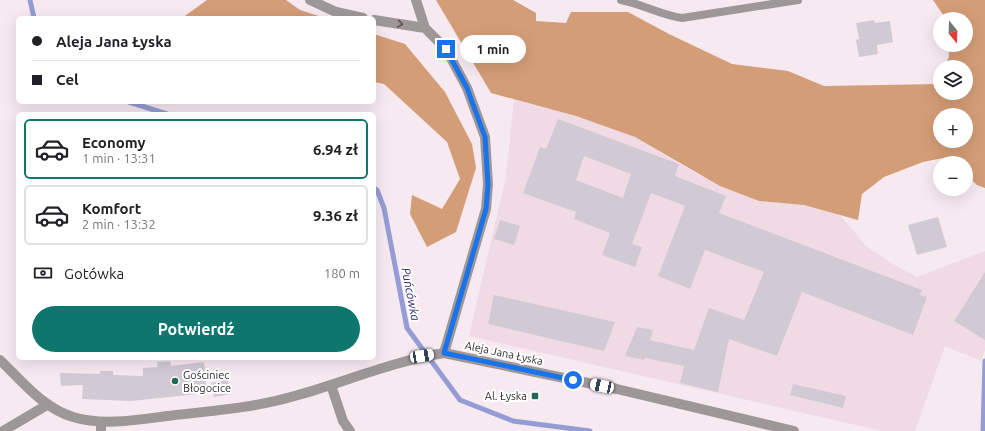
<!DOCTYPE html>
<html lang="pl">
<meta charset="utf-8">
<style>
:root{--surface:#fff;--page:#f2f2f2;--text:#202124;--muted:#757577;--line:#e0e0e0;--accent:#0f766e}
body{margin:0;font-family:Ubuntu,sans-serif;background:var(--page);color:var(--text);height:100vh;display:flex;flex-direction:column;font-size:15px;white-space:nowrap}
*{box-sizing:border-box;margin:0}
p{font-size:13px;color:var(--muted)}
.icon{flex:none;width:22px;height:22px;fill:none;stroke:currentColor;stroke-width:2;stroke-linecap:round;stroke-linejoin:round}
.map{position:relative;flex:1;overflow:hidden}
.sheet{position:absolute;left:16px;top:112px;width:360px;height:248px;display:flex;flex-direction:column;background:var(--surface);border-radius:6px;box-shadow:0 4px 16px #0002}
.sheet>*{flex:none}
.banner{position:absolute;left:16px;top:16px;width:360px;height:88px;border-radius:6px;box-shadow:0 4px 16px #0002;display:grid;align-content:center;height:88px;padding:0 16px;background:var(--surface)}
.needle{width:26px;rotate:161deg}
.controls{position:absolute;left:933px;top:12px;display:grid;gap:8px}
.controls a{display:grid;place-items:center;width:40px;height:40px;border-radius:50%;background:var(--surface);box-shadow:0 4px 16px #0002;font-size:20px}
.end{position:absolute;width:18px;height:18px;margin:-9px;border:5px solid #1a73e8;background:#fff;box-shadow:0 0 0 2px #fff}
.from{border-radius:50%}
.bubble{position:absolute;height:28px;border-radius:14px;background:var(--surface);box-shadow:0 4px 16px #0002;font-size:13px;font-weight:700;line-height:28px;text-align:center}
.car{position:absolute;width:12px;height:24px;margin:-12px -6px;border-radius:5px;box-shadow:0 0 3px 1px #0007;background:linear-gradient(#fff 24%,#345 0 40%,#fff 0 76%,#345 0 86%,#fff 0)}
.banner b{display:flex;align-items:center;gap:14px;height:38px;font-size:15px}
.banner b+b{border-top:1px solid var(--line)}
.banner i{width:10px;height:10px;background:var(--text)}
ul{padding:7px 0 0;list-style:none}
li{display:flex;align-items:center;gap:12px;height:60px;margin:0 8px 6px;padding:0 8px;border:2px solid var(--line);border-radius:6px}
li div{flex:1}
li b{display:block;font-size:15px}
li em{font-style:normal;font-weight:700}
li.current{border-color:var(--accent)}
li>.icon{width:36px;height:36px;stroke-width:1.5}
.pay{display:flex;align-items:center;gap:10px;height:44px;padding:0 16px;font-size:15px}
.pay p{margin-inline-start:auto}
.cta{display:flex;gap:8px;margin-top:auto;padding:8px 16px}
.cta a{flex:1;height:46px;border-radius:24px;background:var(--accent);color:#fff;font-size:16px;font-weight:700;line-height:46px;text-align:center}
.map>svg:first-child{display:block}
.built{fill:#f0dae4}
.forest{fill:#d39d77;fill-rule:evenodd}
.lines{fill:none;stroke-linecap:round;stroke-linejoin:round}
.stream{stroke:#959cd4;stroke-width:5}
.building{fill:#d1cad5;fill-rule:evenodd}
.service{stroke:#9e9797;stroke-width:8}
.minor{stroke:#9e9797;stroke-width:10}
.tertiary{stroke:#9e9797;stroke-width:10}
.oneway{stroke:#585354}
.route{stroke:#1a73e8;stroke-width:5}
.poi-dot{fill:#236758;stroke:#fff;stroke-width:1.5}
.labels{text-anchor:middle;dominant-baseline:central;stroke-width:4;stroke-linejoin:round;paint-order:stroke}
.street-label{font-size:11px;fill:#332e30;stroke:#fff}
.poi-label{font-size:11px;fill:#332e30;stroke:#fff;text-anchor:start}
.water-label{font-size:12px;font-style:italic;fill:#2d2d6f;stroke:#fff}
</style>
<div class="map">
<svg width="985" height="431" viewBox="0 0 985 431">
<rect width="100%" height="100%" fill="#f7e9f0"/>
<path class="built" d="M514 99 576 116 635 137 697 174 759 201 804 205 840 215 866 246 891 263 917 277 985 251V350L981 361 945 346 915 431H882L469 336 506 177Z"/>
<path class="forest" d="M207 0H286L300 10 325 18H182Z
M436 0H513L536 13V21L566 23 571 12H628L669 34 732 64 788 71 824 86 940 84V93H966V67H945L949 56 948 45H966V19H946L933 0H985V188L977 185 966 174V163H954L948 157 923 162 884 177 862 194 858 220 804 205 759 201 720 186 635 137 576 116 491 93ZM940 115H966V141H940Z
M374 34 405 44 445 92 472 144 476 168 456 232 427 247 410 214 412 195 442 209 460 179 447 142 384 84 374 82Z"/>
<g class="lines">
<path class="stream" d="M30 0 34 18
M129 102 167 114
M374 188 377 190 384 208 407 328 460 400 513 421 590 431
M983 431 985 361"/>
</g>
<path class="building" d="M874 20 875 23 890 21 893 42 877 45 878 54 859 57 856 40 859 39 856 23Z
M558 119 679 164 675 176 726 196 719 213 922 290 920 295 927 297 913 335 802 292 777 356 729 339 718 392 680 383 684 366 645 358 644 360 625 356 637 327 653 330 650 340 694 350 709 308 744 320 764 272 705 250 690 289 658 276 685 206 651 193 632 244 642 247 635 267 602 255 610 233 574 219 576 212 523 193 540 147 546 149ZM584 156 631 174 623 198 576 180Z
M938 217 947 247 917 255 908 225Z
M500 220 520 226 514 245 494 239Z
M985 272V340L954 321Z
M494 295 615 322 604 351 488 324Z
M170 361 171 366 204 362 207 393 131 401 82 399 83 385 61 386 60 373 100 374V371H113V375L143 376V368L158 367 157 362Z
M227 379 232 392 231 394 214 397 211 383Z
M793 384 846 396 843 408 790 395Z"/>
<g class="lines">
<path class="service" d="M621 0C642 4 661 15 682 18L798 0"/>
<path class="minor" d="M310 0 336 12 363 18
M416 0 425 28 446 49 467 88 485 137 488 184 486 209 444 353
M374 20 425 28
M331 385 343 421 350 431
M101 422V431
M3 431 47 405"/>
<path class="tertiary" d="M0 360C22 381 43 408 73 417 103 426 137 420 167 416 211 411 255 408 298 395 347 381 394 361 444 353L617 389 794 431"/>
</g>
<defs><path id="oneway-chevron" d="M-2-3.5L2.5 0L-2 3.5" fill="none" stroke-width="1.6" stroke-linecap="round" stroke-linejoin="round"/></defs>
<use class="oneway" href="#oneway-chevron" transform="translate(400 24) rotate(9)"/>
<g class="lines">
<path class="route" d="M446 49 467 88 485 137 488 184 486 209 444 353 573 380"/>
</g>
<g class="poi-dot">
<circle cx="175" cy="381" r="4"/>
<rect x="531" y="392" width="8" height="8" rx="2"/>
</g>
<g class="labels">
<g class="street-label">
<text transform="translate(504 353) rotate(12)">Aleja Jana Łyska</text>
</g>
<g class="poi-label">
<text x="183" y="375">Gościniec<tspan x="183" dy="13">Błogocice</tspan></text>
<text x="527" y="396" text-anchor="end">Al. Łyska</text>
</g>
<g class="water-label">
<text transform="translate(411 294) rotate(79)">Puńcówka</text>
</g>
</g>
</svg>
<div class="controls">
<a><svg class="needle" viewBox="-14 -14 28 28"><path d="M0-13l5 13h-10z" fill="#e53935"/><path d="M0 13l5-13h-10z" fill="#757577"/></svg></a>
<a><svg class="icon" aria-label="layers" viewBox="0 0 24 24"><path d="M12 4l9 5-9 5-9-5zM3 14l9 5 9-5"/></svg></a>
<a>+</a>
<a>−</a>
</div>
<i class="end from" style="left:573px;top:380px"></i>
<i class="end" style="left:446px;top:49px"></i>
<div class="bubble" style="left:460px;top:35px;width:66px">1 min</div>
<i class="car" style="left:422px;top:356px;rotate:81deg"></i>
<i class="car" style="left:602px;top:386px;rotate:282deg"></i>
<div class="banner">
<b><i class="from"></i>Aleja Jana Łyska</b>
<b><i></i>Cel</b>
</div>
<section class="sheet">
<ul>
<li class="current"><svg class="icon" aria-label="car" viewBox="0 0 24 24"><path d="M5 17H2v-5l4-1 3-4h7l3 4 3 1v5h-3M9 17h6M6 11h13"/><circle cx="7" cy="17" r="2"/><circle cx="17" cy="17" r="2"/></svg><div><b>Economy</b><p>1 min · 13:31</p></div><em>6.94 zł</em></li>
<li><svg class="icon" aria-label="car" viewBox="0 0 24 24"><path d="M5 17H2v-5l4-1 3-4h7l3 4 3 1v5h-3M9 17h6M6 11h13"/><circle cx="7" cy="17" r="2"/><circle cx="17" cy="17" r="2"/></svg><div><b>Komfort</b><p>2 min · 13:32</p></div><em>9.36 zł</em></li>
</ul>
<div class="pay"><svg class="icon" aria-label="cash" viewBox="0 0 24 24"><path d="M3 7h18v10H3z"/><circle cx="12" cy="12" r="2"/></svg>Gotówka<p>180 m</p></div>
<div class="cta"><a>Potwierdź</a></div>
</section>
</div>
